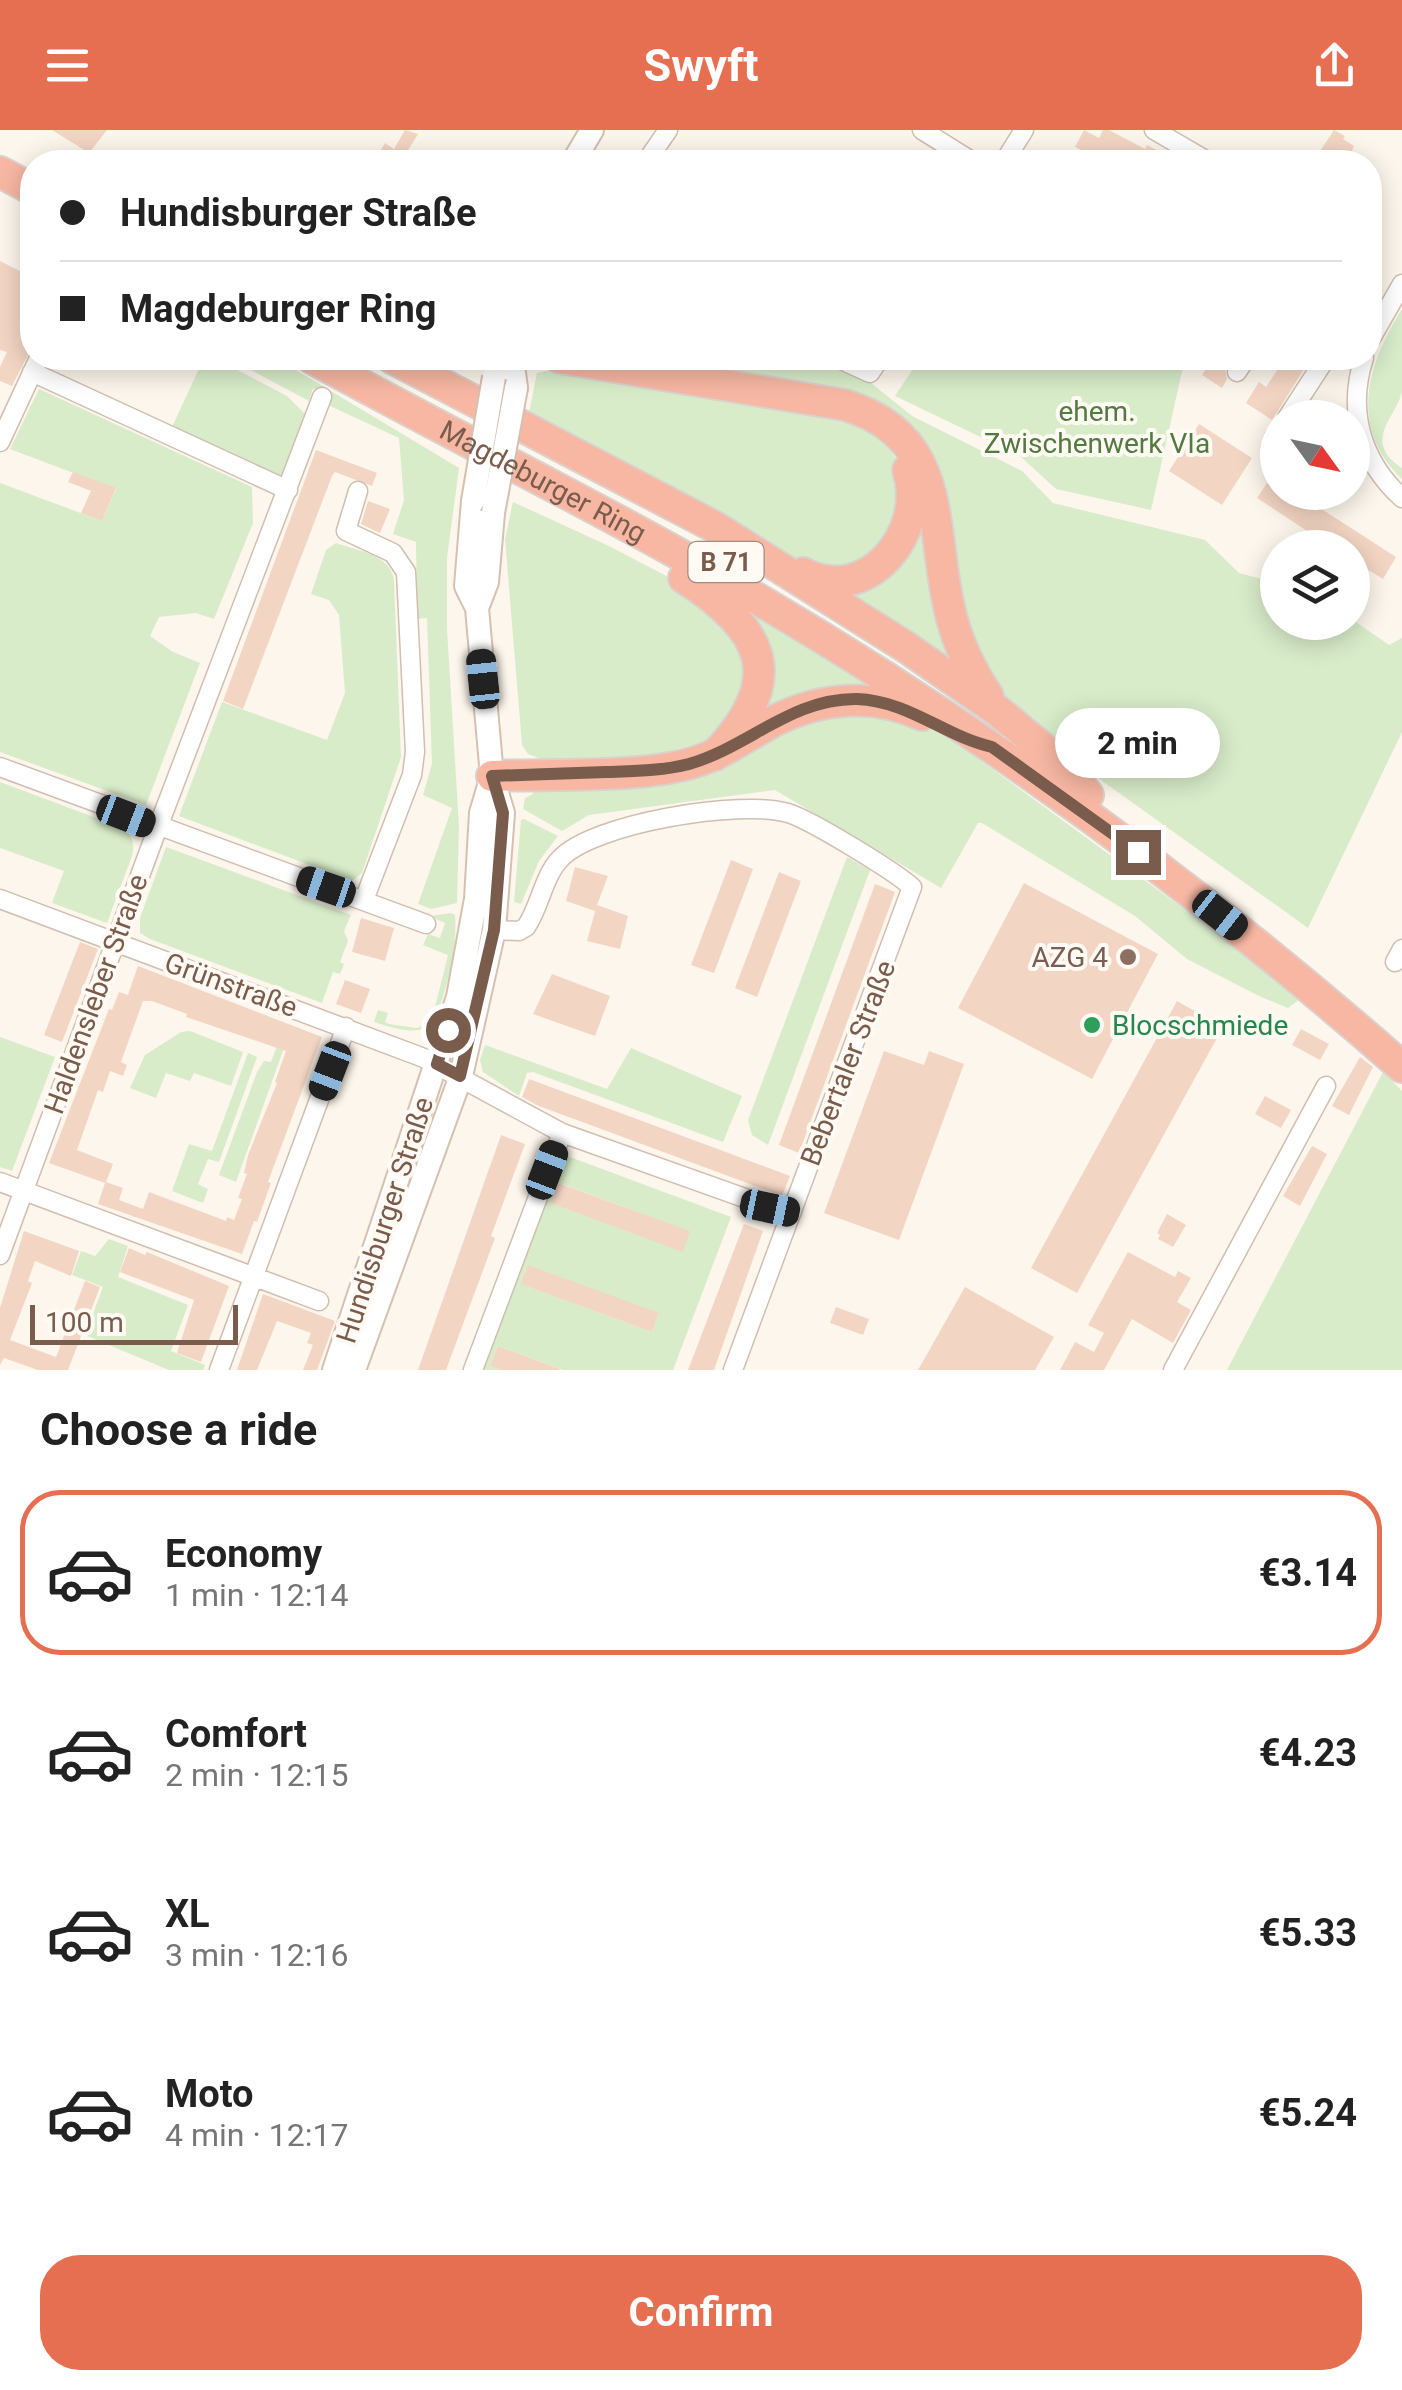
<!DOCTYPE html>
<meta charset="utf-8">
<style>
:root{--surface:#fff;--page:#f6f6f6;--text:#222;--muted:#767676;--line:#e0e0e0;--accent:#e76f51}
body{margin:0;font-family:Roboto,sans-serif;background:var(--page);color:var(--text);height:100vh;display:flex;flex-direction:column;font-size:38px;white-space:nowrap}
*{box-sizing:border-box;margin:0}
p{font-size:32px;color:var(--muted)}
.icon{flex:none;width:55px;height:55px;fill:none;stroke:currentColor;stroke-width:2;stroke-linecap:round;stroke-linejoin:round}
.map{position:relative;height:1240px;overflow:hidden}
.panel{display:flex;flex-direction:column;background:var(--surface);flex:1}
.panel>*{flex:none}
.guide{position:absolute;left:20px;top:20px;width:1362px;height:220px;border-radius:40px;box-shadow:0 5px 25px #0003;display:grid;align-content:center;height:220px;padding:0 40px;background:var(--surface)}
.needle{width:65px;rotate:123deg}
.buttons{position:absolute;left:1260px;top:270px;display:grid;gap:20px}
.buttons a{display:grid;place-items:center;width:110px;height:110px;border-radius:50%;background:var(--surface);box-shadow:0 5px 25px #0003;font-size:50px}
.scale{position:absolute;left:30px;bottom:25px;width:208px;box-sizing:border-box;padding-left:10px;border:5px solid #7a5c4d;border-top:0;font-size:28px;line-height:35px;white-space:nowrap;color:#7a5c4d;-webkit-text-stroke:8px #fffaf3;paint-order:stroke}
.end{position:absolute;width:45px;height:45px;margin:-22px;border:12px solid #7a5c4d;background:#fff;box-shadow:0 0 0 5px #fff}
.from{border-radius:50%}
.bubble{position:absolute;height:70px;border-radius:35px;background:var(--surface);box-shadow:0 5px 25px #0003;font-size:32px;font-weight:700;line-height:70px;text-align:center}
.car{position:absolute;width:30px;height:60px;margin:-30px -15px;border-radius:12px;box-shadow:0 0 8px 2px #0007;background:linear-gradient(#222 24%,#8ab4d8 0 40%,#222 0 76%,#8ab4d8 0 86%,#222 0)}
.guide b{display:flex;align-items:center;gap:35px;height:95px;font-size:38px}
.guide b+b{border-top:2px solid var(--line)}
.guide i{width:25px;height:25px;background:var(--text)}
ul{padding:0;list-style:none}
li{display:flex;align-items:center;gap:30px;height:165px;margin:0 20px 15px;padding:0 20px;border:5px solid transparent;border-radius:40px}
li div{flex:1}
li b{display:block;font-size:38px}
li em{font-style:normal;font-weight:700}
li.active{border-color:var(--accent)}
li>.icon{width:90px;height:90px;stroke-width:1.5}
h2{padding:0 40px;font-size:45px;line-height:120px}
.button{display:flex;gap:20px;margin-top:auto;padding:20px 40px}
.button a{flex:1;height:115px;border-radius:40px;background:var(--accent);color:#fff;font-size:40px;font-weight:700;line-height:115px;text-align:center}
header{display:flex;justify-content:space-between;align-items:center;height:130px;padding:0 40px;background:var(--accent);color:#fff;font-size:45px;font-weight:700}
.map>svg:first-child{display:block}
.green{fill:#d8ecc9;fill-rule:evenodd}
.building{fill:#f3d5c3;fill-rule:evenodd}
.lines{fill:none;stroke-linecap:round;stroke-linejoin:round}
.street-casing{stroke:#d1beb0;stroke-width:21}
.secondary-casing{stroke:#d6c0b0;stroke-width:26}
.highway-casing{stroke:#dad1cd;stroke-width:34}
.street{stroke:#fff;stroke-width:18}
.secondary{stroke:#fff;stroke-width:22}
.highway{stroke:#f7b7a3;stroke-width:30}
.secondary-bridge-casing{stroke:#d6c0b0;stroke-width:26;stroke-linecap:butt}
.secondary-bridge{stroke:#fff;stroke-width:22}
.route{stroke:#7a5c4d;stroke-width:12}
.education-dot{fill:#8d6e63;stroke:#fffaf3;stroke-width:4}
.leisure-dot{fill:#2e9e5b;stroke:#fffaf3;stroke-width:4}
.labels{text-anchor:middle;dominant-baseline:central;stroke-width:8;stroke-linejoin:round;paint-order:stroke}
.shield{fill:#fffaf3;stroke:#a28b7f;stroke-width:2.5}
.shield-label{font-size:25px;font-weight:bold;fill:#7a5c4d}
.park-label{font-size:28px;fill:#537a41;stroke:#fffaf3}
.street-label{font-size:28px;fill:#7a5c4d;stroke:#fffaf3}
.education-label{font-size:28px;fill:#785e54;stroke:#fffaf3;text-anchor:end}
.leisure-label{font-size:28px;fill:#27864d;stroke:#fffaf3;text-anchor:start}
</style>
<header><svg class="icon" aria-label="menu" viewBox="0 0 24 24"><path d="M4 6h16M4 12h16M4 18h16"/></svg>Swyft<svg class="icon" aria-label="share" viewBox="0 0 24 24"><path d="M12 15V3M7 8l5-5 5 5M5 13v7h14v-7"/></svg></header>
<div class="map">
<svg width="1402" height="1240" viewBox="0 0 1402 1240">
<rect width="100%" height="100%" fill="#fdf6ec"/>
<path class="green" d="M1402 179C1402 206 1402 235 1402 261 1398 286 1360 311 1402 338V349C1348 297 1367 235 1402 179Z
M204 228H214L287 266 306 285 284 344 280 345 172 297Z
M228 228H276L459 338 447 428V499L459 696 457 773 431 779 418 774 452 678 423 665 432 634 427 488 417 489 416 412 393 404 404 370 399 308 330 276 331 268 313 258 309 271Z
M629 228H818L871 253 912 286 1022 341 1053 373 1205 410 1239 443 1277 453 1278 492H1352L1353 490 1389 515 1402 508V602L1308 798 1070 628 1008 571 975 519 915 309Z
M920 228H1185L1151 380 1056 359 1020 326 895 266Z
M546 241 819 282C847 293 888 303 899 336 904 350 902 370 903 385L863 437 812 440 528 287 537 243Z
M39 259 252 357 253 393 214 489 196 483 159 487 150 506 173 522 200 533 146 675 0 622V353L102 391 116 359 10 319Z
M513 372 609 416 678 452 746 520 744 569 713 607 704 612 650 626 541 629 528 624 522 615 505 409Z
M918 383 972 553 831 463Z
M336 413C358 421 390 424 394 450L401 627 362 743 352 751 179 686 222 572 327 610 345 563 339 485 329 470 311 464 326 420Z
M733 471 905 569 756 585Z
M817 581 921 591 943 603 1188 782 1212 791 1304 866 1288 878 1259 866 1187 829 1135 786 982 693H978L941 758 775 660 589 685 562 701 523 679 525 668 533 664 532 658 631 653Z
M0 652 123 698C133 707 135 713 132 726L107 793 52 773 64 741 0 718Z
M524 689 558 706 539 731 521 774 514 772 521 690Z
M166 717 351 785 344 801 348 811 340 832 344 834 340 844 333 842 322 873 150 809 140 803V788Z
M847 727 870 740 768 1015 752 1005 748 990Z
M451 783 455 785C458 819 446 861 434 893 418 907 393 898 374 892L378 880 388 883 385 892 389 894 416 898 431 893 448 825 423 815 428 804 440 808 445 793 429 786Z
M190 901 243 922 231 956 194 943 190 951 166 943 156 968 130 958 145 925 181 902Z
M0 907 55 927 12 1041 0 1037Z
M485 915 607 959 631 918 742 966 723 1012 533 942 527 943 519 966 483 942 480 930Z
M277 916 284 918 236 1052 219 1045 257 942 264 931 271 932Z
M248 923 257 927 219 1032 208 1029 198 1054 208 1059 203 1073 172 1061 189 1014 212 1021Z
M1383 942 1402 961V1240H1227Z
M562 1024 731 1087 673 1240H563L498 1216 490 1236 501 1240H482ZM559 1053 689 1101 683 1121 552 1073ZM522 1154 659 1183 652 1202Z
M109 1109 128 1116 118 1147 188 1175 171 1221 205 1235 203 1240H169L85 1205 103 1157 72 1145 81 1121 95 1126Z"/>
<path class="building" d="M52 0H107L89 23Z
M405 0 418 4 401 32H393L379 23 385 13 394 19Z
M1084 0 1099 8 1103 0H1109L1145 19 1147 15 1180 32H1132L1108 20 1102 31 1075 17Z
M1334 0 1345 6 1343 9 1354 16 1347 32H1313Z
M0 131 32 147V217L12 256 0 251V237L7 222 0 220Z
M1213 228 1230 229 1225 240 1227 249 1222 258 1202 245Z
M1285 228H1311L1272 290 1246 273 1259 252 1266 257Z
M1199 294 1252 328 1222 375 1169 341Z
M316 320 377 343 372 356 335 342 332 346 243 579 223 571Z
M73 342 116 358 102 391 81 383 91 361 68 352Z
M1271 347 1278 351V362H1295L1396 427 1383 449 1352 430V418H1333L1257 368Z
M368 371 390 379 380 403 361 394Z
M731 730 753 739 714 843 691 835Z
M575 737 608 746 597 775 628 786 620 819 587 811 596 778 595 781 566 771Z
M779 742 801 751 757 867 735 858Z
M1024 753 1158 824 1092 949 958 878Z
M875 754 895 762 799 1023 779 1015Z
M361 788 394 798 385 831 352 822Z
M80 812 98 819 62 912 44 905Z
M138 836 322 907 268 1052 271 1053 257 1092 254 1091 242 1124 98 1074 105 1053 49 1033 109 879 112 880 119 862 128 865ZM143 871H152L187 884 186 887 286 921 275 952 277 953 248 1025 244 1043 247 1044 238 1068 242 1069 234 1090 227 1087 226 1091 149 1062 143 1079 119 1070 123 1058 106 1052 113 1034 77 1020 98 960 103 962 110 941 123 946 127 935 121 932Z
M552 844 610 866 595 906 533 884Z
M345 850 370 859 361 883 336 874Z
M1177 871 1223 897 1077 1163 1031 1138Z
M1301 899 1329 914 1320 930 1292 915Z
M884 921 924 935 929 921 964 934 899 1110 824 1083Z
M1360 927 1373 937 1349 985 1332 976Z
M529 949 790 1046 782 1066 539 976 522 967Z
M1265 966 1291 980 1281 998 1255 984Z
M501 1005 525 1014 491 1106 495 1108 446 1240H418Z
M1312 1016 1327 1024 1300 1076 1283 1066Z
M558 1053 690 1101 683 1122 551 1073Z
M1167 1084 1186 1095 1173 1117 1158 1109 1160 1105 1157 1103Z
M744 1094 763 1101 714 1240H688Z
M24 1101 79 1121 71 1146 35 1131 28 1151 32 1153 10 1210 56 1227 85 1151 100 1157 68 1240H38L4 1228 0 1235V1178Z
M129 1118 145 1125 147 1122 229 1156 201 1232 177 1223 194 1170 120 1142Z
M1128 1122 1175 1147 1178 1141 1191 1148 1177 1172 1191 1180 1173 1213 1132 1189 1104 1240H1060L1075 1212 1094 1222 1104 1203 1088 1195Z
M528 1135 659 1183 652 1202 521 1154Z
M965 1157 1054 1207 1035 1240H918Z
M263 1164 335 1191 317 1240H303L313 1215 307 1213 311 1203 277 1191 257 1240H237Z
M836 1177 869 1189 863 1205 830 1193Z
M498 1216 560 1239 559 1240H501L490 1236Z"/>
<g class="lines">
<defs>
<path id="street" d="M922 0 973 32
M1154 0 1209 32
M740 31 743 32
M646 32 668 0
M1004 32 1024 0
M1370 210 1402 154
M837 228 870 243 880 228
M1364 228C1347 280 1361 331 1402 368
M32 242 288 360
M1237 242 1246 228
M1287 288 1326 228
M1274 307 1278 301
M0 312 39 228
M358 361 346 401 393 423 406 442 415 622 412 645 364 770
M0 637 426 794
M0 769 424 928 562 1003 770 1077 792 1082
M494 800 519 801 526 797C540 777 543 747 560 729 593 693 742 669 788 683 811 690 894 741 912 757L733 1240
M1395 832 1402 819
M0 1052 319 1171
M0 1125 155 705 322 267
M219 1240 346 897
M473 1240 562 1003
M1173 1240 1326 956"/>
<path id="secondary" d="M573 32 592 0
M512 228 516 258
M477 478 487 452 493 383
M334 1240 458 867 476 769 481 683 492 646
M354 1240 461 946 494 800 503 683 492 646 477 478 466 456 473 371"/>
<g id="highway">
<path d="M0 42 32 59"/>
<path id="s1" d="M312 228C459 309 611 383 756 468 986 603 1202 761 1402 937"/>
<path d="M392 228 715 397 906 517 998 581 1067 638 1088 665"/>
<path d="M560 228 845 275C953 308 928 402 952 489 959 516 972 542 988 566"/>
<path d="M803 443C868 477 928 401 908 340"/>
<path d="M684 448C765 500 788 549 715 625"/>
<path d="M492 646C550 644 630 648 684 635 719 627 743 608 774 591 821 567 873 563 922 585"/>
</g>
</defs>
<use href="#street" class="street-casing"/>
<use href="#secondary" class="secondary-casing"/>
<use href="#highway" class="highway-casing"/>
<use href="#street" class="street"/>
<use href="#secondary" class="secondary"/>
<use href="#highway" class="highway"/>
<defs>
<path id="secondary-bridge" d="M473 371 494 247
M493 383 516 258"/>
</defs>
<use href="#secondary-bridge" class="secondary-bridge-casing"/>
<use href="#secondary-bridge" class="secondary-bridge"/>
</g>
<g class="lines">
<path class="route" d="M448 900 437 934 460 946 494 800 503 683 492 646C530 645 568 643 606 642 634 641 662 641 689 634 748 617 792 568 857 569 909 571 944 606 992 617L1138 722"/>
</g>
<circle class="education-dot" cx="1128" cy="827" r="10"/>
<circle class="leisure-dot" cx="1092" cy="895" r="10"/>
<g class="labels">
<rect class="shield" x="688.5" y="412" width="75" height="40" rx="8"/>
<g class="shield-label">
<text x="726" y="432">B 71</text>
</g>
<g class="park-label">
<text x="1097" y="281">ehem.<tspan x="1097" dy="32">Zwischenwerk VIa</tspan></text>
</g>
<g class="street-label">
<text stroke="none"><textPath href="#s1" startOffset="262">Magdeburger Ring</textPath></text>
<text transform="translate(231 855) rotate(20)">Grünstraße</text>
<text transform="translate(96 864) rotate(-70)">Haldensleber Straße</text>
<text transform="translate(848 933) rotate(-69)">Bebertaler Straße</text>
<text transform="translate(385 1090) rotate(-72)">Hundisburger Straße</text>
</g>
<g class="education-label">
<text x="1108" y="827">AZG 4</text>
</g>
<g class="leisure-label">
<text x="1112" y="895">Blocschmiede</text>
</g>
</g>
</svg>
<div class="buttons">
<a><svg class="needle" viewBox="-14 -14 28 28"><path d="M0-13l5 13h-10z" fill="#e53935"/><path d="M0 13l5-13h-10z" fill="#767676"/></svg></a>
<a><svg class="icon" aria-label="layers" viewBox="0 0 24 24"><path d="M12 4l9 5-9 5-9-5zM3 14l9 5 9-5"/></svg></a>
</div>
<div class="scale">100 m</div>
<i class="end from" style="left:448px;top:900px"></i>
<i class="end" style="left:1138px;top:722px"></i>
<div class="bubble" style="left:1055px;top:578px;width:165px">2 min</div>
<i class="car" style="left:483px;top:549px;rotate:354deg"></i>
<i class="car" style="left:126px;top:686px;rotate:111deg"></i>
<i class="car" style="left:326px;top:757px;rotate:289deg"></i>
<i class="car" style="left:1220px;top:785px;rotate:128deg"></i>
<i class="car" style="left:330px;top:941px;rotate:201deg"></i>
<i class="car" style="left:547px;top:1040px;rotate:21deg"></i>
<i class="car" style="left:770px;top:1078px;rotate:102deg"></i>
<div class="guide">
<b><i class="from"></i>Hundisburger Straße</b>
<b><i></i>Magdeburger Ring</b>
</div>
</div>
<section class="panel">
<h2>Choose a ride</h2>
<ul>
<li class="active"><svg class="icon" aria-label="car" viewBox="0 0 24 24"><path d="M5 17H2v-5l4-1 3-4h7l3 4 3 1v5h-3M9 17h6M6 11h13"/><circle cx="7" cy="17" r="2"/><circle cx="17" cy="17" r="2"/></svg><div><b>Economy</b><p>1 min · 12:14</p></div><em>€3.14</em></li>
<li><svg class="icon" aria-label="car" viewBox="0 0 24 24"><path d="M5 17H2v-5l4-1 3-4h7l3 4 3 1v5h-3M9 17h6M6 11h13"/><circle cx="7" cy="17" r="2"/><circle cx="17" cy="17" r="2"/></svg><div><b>Comfort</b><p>2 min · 12:15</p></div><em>€4.23</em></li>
<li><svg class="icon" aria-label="car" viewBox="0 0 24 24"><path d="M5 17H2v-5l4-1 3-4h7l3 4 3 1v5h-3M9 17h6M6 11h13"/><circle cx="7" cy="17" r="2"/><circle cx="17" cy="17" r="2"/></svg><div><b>XL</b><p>3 min · 12:16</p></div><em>€5.33</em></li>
<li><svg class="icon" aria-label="car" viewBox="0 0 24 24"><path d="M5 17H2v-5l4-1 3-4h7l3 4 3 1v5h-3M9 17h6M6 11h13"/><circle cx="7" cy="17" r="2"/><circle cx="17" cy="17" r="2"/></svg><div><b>Moto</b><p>4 min · 12:17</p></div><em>€5.24</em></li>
</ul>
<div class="button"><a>Confirm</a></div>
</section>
